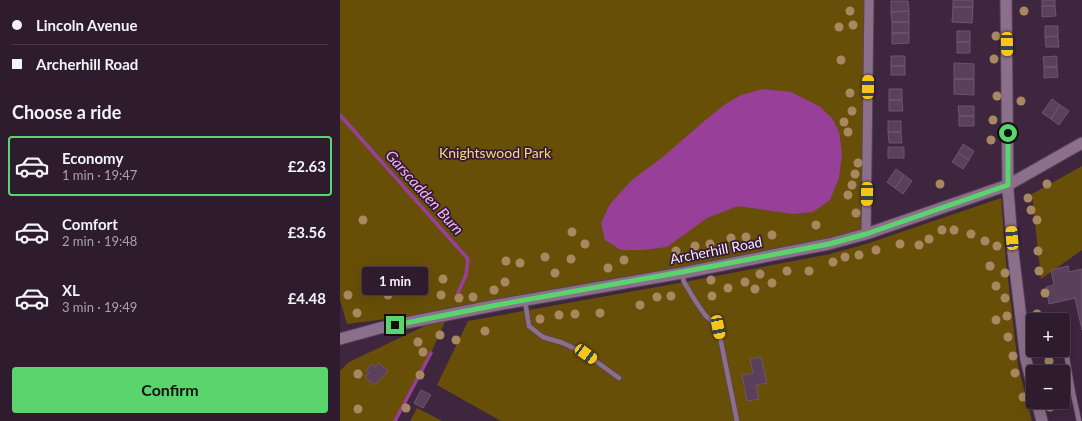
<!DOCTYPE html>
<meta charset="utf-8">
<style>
:root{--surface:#2e1c2e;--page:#3a293a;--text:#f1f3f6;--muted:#a7a1aa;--line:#493a4a;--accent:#5ad56e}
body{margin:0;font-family:Lato,sans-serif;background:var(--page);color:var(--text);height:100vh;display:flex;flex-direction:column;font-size:15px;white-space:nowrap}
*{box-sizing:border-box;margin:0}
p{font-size:13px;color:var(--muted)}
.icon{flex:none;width:22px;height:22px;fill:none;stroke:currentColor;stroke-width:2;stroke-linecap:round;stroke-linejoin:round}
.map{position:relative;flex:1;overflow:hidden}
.sheet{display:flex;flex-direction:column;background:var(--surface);width:340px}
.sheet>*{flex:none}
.banner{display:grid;align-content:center;height:88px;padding:0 12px;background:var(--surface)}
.controls{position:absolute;left:686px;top:313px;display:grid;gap:8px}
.controls a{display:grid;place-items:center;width:44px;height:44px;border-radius:4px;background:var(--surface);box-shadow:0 4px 16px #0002,0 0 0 1px var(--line);font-size:20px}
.end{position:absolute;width:18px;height:18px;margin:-9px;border:5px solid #5ad56e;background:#111;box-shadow:0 0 0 2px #111}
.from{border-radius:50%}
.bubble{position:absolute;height:28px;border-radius:4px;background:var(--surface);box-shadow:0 4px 16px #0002,0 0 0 1px var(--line);font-size:13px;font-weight:700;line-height:28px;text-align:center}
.car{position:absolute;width:12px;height:24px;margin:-12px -6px;border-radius:5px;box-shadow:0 0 3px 1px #0007;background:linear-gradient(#f5c518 24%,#345 0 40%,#f5c518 0 76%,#345 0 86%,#f5c518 0)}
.banner b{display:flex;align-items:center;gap:14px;height:38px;font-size:15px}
.banner b+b{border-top:1px solid var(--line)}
.banner i{width:10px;height:10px;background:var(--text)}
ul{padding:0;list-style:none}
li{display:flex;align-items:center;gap:12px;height:60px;margin:0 8px 6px;padding:0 4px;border:2px solid transparent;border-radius:4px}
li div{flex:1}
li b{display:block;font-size:15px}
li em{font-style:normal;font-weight:700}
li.current{border-color:var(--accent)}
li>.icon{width:36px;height:36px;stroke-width:1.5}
h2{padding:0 12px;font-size:18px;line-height:48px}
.primary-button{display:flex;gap:8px;margin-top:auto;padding:8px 12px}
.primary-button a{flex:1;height:46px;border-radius:4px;background:var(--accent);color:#111;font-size:16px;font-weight:700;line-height:46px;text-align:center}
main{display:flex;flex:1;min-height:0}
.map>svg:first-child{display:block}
.green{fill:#684f08}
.water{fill:#983f9a}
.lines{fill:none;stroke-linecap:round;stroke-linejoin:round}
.stream{stroke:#983f9a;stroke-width:3.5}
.building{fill:#5a405a;stroke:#6f546f}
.service-casing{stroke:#584358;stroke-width:6}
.minor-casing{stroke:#584358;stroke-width:11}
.tertiary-casing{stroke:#584358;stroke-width:13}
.service{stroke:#8b6f8b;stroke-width:4.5}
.minor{stroke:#8b6f8b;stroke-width:9}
.tertiary{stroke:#8b6f8b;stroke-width:11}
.tree{fill:#a88861}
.route{stroke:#5ad56e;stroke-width:5}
.labels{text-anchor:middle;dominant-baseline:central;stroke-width:3.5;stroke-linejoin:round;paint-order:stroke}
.park-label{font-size:14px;fill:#fed87e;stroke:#331c34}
.street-label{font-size:14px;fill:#fcebfb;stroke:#331c34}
.water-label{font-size:15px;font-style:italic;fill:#f9b5f9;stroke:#331c34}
</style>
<main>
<section class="sheet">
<div class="banner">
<b><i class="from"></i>Lincoln Avenue</b>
<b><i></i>Archerhill Road</b>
</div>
<h2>Choose a ride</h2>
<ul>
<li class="current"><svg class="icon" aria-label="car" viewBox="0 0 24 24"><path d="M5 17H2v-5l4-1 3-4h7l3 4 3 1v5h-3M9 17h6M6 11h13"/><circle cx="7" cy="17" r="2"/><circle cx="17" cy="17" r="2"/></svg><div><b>Economy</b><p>1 min · 19:47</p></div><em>£2.63</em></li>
<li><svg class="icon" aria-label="car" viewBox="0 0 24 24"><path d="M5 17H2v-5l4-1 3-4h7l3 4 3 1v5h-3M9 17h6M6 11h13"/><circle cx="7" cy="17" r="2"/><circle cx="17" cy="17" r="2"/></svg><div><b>Comfort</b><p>2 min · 19:48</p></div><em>£3.56</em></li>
<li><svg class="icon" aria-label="car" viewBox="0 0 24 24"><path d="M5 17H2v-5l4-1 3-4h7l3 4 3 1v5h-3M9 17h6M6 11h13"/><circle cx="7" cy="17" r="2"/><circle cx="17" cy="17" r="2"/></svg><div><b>XL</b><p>3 min · 19:49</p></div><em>£4.48</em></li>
</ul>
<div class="primary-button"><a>Confirm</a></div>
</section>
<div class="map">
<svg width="742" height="421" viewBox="0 0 742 421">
<rect width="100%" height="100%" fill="#3e263e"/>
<path class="green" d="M0 0H529L526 234 157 305 7 324 0 300Z
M742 166V250L701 279 692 194Z
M661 198 666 262 678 365 692 421H161L97 385 128 321 350 281 490 254 526 244Z
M108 315 91 353 55 421H0V371L9 362Z
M77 408 102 421H70Z"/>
<path class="water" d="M423 89 451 92 479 106 492 118 499 132 502 154 499 178 490 200 473 212 452 214 398 206 367 218 327 247 303 250H281L265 240 261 223 270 204 292 180 324 156 362 123 384 105 401 95Z"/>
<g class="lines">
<path class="stream" d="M0 115 128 259 126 275 118 293
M55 421 91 353"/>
</g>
<path class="building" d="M613 0H633V7H613Z
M702 0H715V6H702Z
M551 1H568L569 11 551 12Z
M702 6H715L716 16 702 17Z
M613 7H633L632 23 612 22Z
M569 11V22H552L551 12Z
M552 22H569V33H552Z
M705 26H718V36L705 37Z
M617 31H630V42H617Z
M552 33H569V43L552 44Z
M718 36 719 47H706L705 37Z
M617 42H630V53H617Z
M551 56H565V66H551Z
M717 56V67H704L703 57Z
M614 63 634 64V79H614Z
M551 66H565V75H551Z
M704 67H717L718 77 704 78Z
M614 79H634V95L614 94Z
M549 89H562V100H549Z
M712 99 720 105 711 119 702 113Z
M549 100H562L563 111H549Z
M720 105 729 111 719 125 711 119Z
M618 106H634V116H619Z
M619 116H634V126H619Z
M548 121H561V132H548Z
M548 132H561L562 143H549Z
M623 144 634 151 629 160 618 153Z
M548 147H564V158H548Z
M618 153 629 160 623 169 612 162Z
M556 169 564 175 555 188 547 182Z
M564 175 572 181 563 194 555 188Z
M728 266 729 272 742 269V330L735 298 709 304 706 287 714 285 711 270Z
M421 357 427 383 416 385 419 399 407 401 402 375 413 373 410 359Z
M39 363 48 371 34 385 25 377 29 373 26 370 32 364 35 367Z
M81 390 91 395 83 408 74 403Z"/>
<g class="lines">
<defs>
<path id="service" d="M342 274 344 282 356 302 365 315 378 327 397 421
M185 301 189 326 203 337 223 343 246 354 279 378
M723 346H725L733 393 739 421
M686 352 698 350"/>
<path id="minor" d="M526 234 529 0"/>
<path id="tertiary" d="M666 0 668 190 673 252 686 360 693 388
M0 339 40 328 157 305 342 273 489 244 526 234 668 185 742 143
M697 402 702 421"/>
</defs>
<use href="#service" class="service-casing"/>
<use href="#minor" class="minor-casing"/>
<use href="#tertiary" class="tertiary-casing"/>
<use href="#service" class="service"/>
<use href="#minor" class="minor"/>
<use href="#tertiary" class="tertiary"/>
</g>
<g class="tree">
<circle cx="510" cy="11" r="4.5"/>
<circle cx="684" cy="11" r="4.5"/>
<circle cx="513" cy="25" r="4.5"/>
<circle cx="499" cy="27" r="4.5"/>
<circle cx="656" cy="36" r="4.5"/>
<circle cx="654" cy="59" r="4.5"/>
<circle cx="501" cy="60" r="4.5"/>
<circle cx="510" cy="93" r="4.5"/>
<circle cx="657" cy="96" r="4.5"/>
<circle cx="681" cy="101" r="4.5"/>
<circle cx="512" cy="111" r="4.5"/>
<circle cx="653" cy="120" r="4.5"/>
<circle cx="504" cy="122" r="4.5"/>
<circle cx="508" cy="132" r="4.5"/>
<circle cx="651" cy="140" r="4.5"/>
<circle cx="518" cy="163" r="4.5"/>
<circle cx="515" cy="174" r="4.5"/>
<circle cx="600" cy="184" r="4.5"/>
<circle cx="707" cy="184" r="4.5"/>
<circle cx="512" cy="185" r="4.5"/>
<circle cx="508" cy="195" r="4.5"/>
<circle cx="688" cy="198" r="4.5"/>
<circle cx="691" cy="210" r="4.5"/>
<circle cx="516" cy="213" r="4.5"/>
<circle cx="23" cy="220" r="4.5"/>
<circle cx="697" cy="220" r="4.5"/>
<circle cx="476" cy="225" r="4.5"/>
<circle cx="602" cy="230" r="4.5"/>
<circle cx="614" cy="230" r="4.5"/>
<circle cx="232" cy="232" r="4.5"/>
<circle cx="631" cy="234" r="4.5"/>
<circle cx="432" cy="235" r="4.5"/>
<circle cx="406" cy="237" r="4.5"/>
<circle cx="391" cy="238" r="4.5"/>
<circle cx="589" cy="239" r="4.5"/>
<circle cx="645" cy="241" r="4.5"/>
<circle cx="245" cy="244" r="4.5"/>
<circle cx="370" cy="244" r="4.5"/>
<circle cx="560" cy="244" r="4.5"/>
<circle cx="579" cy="245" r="4.5"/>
<circle cx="355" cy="246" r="4.5"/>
<circle cx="657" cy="246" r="4.5"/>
<circle cx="536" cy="250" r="4.5"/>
<circle cx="336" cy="251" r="4.5"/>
<circle cx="698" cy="251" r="4.5"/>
<circle cx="519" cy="255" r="4.5"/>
<circle cx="205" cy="257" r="4.5"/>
<circle cx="505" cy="257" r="4.5"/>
<circle cx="231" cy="259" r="4.5"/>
<circle cx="284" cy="260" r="4.5"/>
<circle cx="166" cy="261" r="4.5"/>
<circle cx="493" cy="262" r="4.5"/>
<circle cx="180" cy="263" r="4.5"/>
<circle cx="650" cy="266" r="4.5"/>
<circle cx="268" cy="268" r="4.5"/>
<circle cx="447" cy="271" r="4.5"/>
<circle cx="469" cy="271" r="4.5"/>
<circle cx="699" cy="271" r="4.5"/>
<circle cx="215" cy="273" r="4.5"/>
<circle cx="665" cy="273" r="4.5"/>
<circle cx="420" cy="274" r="4.5"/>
<circle cx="103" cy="279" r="4.5"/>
<circle cx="371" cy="280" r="4.5"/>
<circle cx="165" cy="282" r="4.5"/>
<circle cx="405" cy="282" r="4.5"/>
<circle cx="70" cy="283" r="4.5"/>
<circle cx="432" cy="283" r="4.5"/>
<circle cx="656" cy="286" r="4.5"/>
<circle cx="388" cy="288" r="4.5"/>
<circle cx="415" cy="289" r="4.5"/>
<circle cx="154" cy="290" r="4.5"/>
<circle cx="705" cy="293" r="4.5"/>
<circle cx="8" cy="295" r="4.5"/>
<circle cx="48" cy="295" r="4.5"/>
<circle cx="101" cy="295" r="4.5"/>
<circle cx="331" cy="296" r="4.5"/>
<circle cx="372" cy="296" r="4.5"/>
<circle cx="133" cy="297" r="4.5"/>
<circle cx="317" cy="297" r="4.5"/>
<circle cx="119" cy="298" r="4.5"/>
<circle cx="665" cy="298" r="4.5"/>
<circle cx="300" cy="305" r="4.5"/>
<circle cx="17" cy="313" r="4.5"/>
<circle cx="260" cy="313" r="4.5"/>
<circle cx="235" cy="314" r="4.5"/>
<circle cx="697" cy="314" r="4.5"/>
<circle cx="219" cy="315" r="4.5"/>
<circle cx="667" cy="316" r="4.5"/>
<circle cx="200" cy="319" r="4.5"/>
<circle cx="656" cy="320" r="4.5"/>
<circle cx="145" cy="331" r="4.5"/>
<circle cx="100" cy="335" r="4.5"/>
<circle cx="668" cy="337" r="4.5"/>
<circle cx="116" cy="340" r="4.5"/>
<circle cx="78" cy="342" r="4.5"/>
<circle cx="83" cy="352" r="4.5"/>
<circle cx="673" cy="356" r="4.5"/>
<circle cx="709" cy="361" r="4.5"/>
<circle cx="675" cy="373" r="4.5"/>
<circle cx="18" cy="374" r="4.5"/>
<circle cx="80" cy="375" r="4.5"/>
<circle cx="683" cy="397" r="4.5"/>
<circle cx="710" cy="407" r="4.5"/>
<circle cx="66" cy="408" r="4.5"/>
<circle cx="18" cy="409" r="4.5"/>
</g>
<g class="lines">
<path class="route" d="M55 325 157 305 342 272 489 244 526 234 668 185V133"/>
</g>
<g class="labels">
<g class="park-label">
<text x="155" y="152">Knightswood Park</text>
</g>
<g class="street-label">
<text transform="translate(376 250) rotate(-11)">Archerhill Road</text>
</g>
<g class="water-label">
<text transform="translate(85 192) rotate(48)">Garscadden Burn</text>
</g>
</g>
</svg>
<div class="controls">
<a>+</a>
<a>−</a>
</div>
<i class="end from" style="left:668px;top:133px"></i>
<i class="end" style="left:55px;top:325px"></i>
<div class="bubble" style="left:22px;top:267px;width:66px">1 min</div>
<i class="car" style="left:667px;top:44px;rotate:179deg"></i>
<i class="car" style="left:528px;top:87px;rotate:1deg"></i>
<i class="car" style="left:527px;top:194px;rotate:181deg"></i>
<i class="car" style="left:672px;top:238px;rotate:355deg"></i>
<i class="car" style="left:378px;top:327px;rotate:169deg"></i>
<i class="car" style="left:246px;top:354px;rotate:126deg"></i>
</div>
</main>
